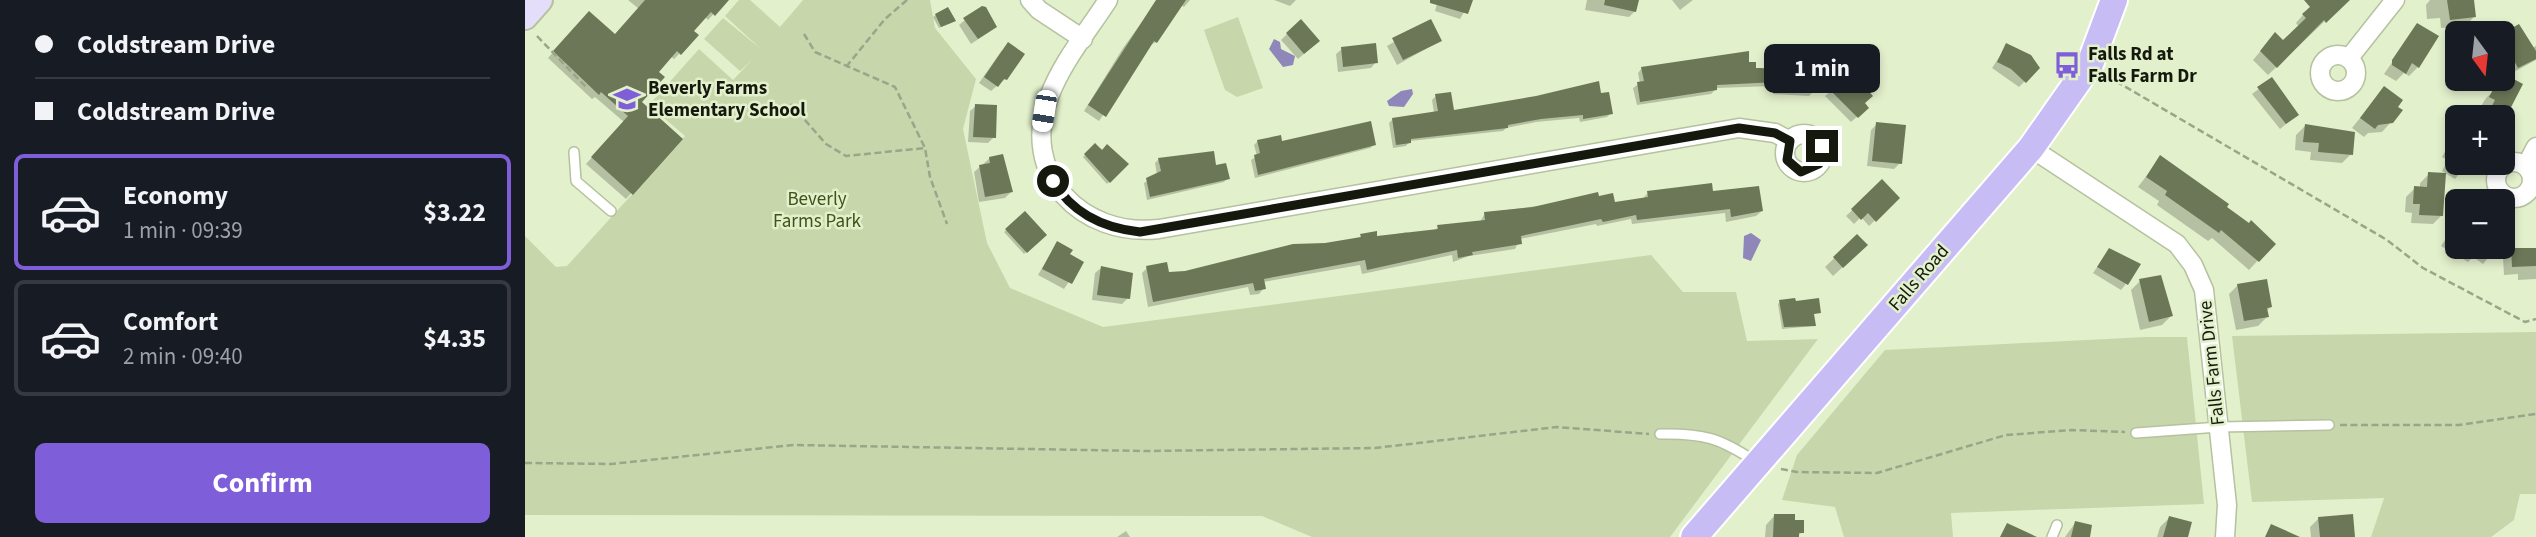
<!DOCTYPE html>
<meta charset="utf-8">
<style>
:root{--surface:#171b24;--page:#242831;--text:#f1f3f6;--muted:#9ea1a6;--line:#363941;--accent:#7f5fd9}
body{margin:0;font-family:"Source Sans 3",sans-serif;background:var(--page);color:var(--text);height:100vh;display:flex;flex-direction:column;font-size:26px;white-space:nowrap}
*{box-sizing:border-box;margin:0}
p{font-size:23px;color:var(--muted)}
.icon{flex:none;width:38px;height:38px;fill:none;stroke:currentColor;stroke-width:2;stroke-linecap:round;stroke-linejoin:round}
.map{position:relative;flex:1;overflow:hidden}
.details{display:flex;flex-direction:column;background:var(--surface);width:525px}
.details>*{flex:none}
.top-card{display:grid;align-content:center;height:154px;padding:0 35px;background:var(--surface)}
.needle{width:46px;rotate:165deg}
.fabs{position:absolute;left:1920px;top:21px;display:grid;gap:14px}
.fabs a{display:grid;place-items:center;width:70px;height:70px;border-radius:10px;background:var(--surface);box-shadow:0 4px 10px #0003;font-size:35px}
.end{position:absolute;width:32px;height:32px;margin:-16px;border:9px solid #15190d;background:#fff;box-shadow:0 0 0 4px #fff}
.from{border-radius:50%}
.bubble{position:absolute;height:49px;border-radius:10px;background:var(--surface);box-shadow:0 4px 10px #0003;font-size:23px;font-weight:700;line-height:49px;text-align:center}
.car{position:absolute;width:21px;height:42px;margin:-21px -10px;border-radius:9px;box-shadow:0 0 5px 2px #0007;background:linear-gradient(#fff 24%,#345 0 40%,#fff 0 76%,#345 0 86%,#fff 0)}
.top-card b{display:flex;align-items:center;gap:24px;height:66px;font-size:26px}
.top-card b+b{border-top:2px solid var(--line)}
.top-card i{width:18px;height:18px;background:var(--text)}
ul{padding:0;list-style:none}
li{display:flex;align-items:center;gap:21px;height:116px;margin:0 14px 10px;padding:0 21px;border:4px solid var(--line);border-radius:10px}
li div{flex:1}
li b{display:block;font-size:26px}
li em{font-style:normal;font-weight:700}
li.on{border-color:var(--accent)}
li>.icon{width:63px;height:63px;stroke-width:1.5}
.action{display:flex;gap:14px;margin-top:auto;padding:14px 35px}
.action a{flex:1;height:80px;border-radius:10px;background:var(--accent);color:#fff;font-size:28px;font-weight:700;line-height:80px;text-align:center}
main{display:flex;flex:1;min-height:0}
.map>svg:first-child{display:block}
.green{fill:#c8d6ac}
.water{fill:#8f87b9}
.shadow{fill:#0003}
.building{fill:#6c7757}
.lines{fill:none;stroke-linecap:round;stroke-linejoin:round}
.lane-casing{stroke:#b5c19f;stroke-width:12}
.street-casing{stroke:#b5c19f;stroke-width:21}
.secondary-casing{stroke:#b5c19f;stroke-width:28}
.primary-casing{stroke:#fff;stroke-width:30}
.path{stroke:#9ba589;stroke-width:2.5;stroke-dasharray:7 3.5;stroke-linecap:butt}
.lane{stroke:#fff;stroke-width:9}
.street{stroke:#fff;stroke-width:18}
.secondary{stroke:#e4defa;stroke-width:24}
.primary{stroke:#c8bcf5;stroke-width:26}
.route{stroke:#15190d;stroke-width:9}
.labels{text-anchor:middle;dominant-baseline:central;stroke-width:5;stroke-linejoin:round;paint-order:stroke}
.poi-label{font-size:19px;font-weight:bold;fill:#15190d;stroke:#e3f0cc;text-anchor:start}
.park-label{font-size:19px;fill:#425219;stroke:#e3f0cc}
.street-label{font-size:19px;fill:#15190d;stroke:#e3f0cc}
</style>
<main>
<section class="details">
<div class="top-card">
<b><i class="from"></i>Coldstream Drive</b>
<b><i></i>Coldstream Drive</b>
</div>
<ul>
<li class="on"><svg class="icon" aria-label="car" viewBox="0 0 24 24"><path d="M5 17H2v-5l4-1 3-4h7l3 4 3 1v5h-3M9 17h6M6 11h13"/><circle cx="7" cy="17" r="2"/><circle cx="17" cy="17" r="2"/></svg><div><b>Economy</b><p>1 min · 09:39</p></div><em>$3.22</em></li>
<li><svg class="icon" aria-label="car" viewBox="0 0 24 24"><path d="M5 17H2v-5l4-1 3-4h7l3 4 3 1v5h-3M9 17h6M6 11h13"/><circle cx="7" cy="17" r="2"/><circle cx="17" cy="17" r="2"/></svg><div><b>Comfort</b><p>2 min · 09:40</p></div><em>$4.35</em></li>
</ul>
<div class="action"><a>Confirm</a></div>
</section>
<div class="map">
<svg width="2011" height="537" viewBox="0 0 2011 537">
<rect width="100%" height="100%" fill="#e3f0cc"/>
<path class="green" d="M214 0H225L255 27 278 0H405L410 28 451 79 438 129 462 243 485 288 578 327 1126 255 1158 292H1211L1222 341 1293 339 1145 537H787L737 516 0 515V236L31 267 42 266 160 136 124 105 174 49 208 80 227 60 215 71 179 39 198 18 236 49 200 16Z
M713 17 738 88 712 97 700 90 679 30Z
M2011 332V494H1995L1989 520 1966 537H1846L1859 498 1727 502 1707 336Z
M1620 337H1662L1679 504 1426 513 1428 537H1319L1310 507 1257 500 1272 455 1360 350Z"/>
<path class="water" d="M749 39 755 42 756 49 770 56 768 65 758 67 744 49Z
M887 89 888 94 879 107 864 106 862 101 876 91Z
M1226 233 1236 240 1226 261 1218 258 1219 236Z"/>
<path class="shadow" d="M103 0H202L183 20 179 16 166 31 155 53 149 59 145 56 131 72 115 103 156 139 101 199 61 164 99 122 70 97 67 99 23 58 58 19 90 36 114 9Z
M633 0H665L659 7 656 5 631 42 624 46 574 121 559 111 598 48Z
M749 0H771L765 6Z
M913 0H946L935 19 910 11Z
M1062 0H1112L1110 11 1104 17 1060 10Z
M1147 0H1168L1155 10Z
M1791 0H1822L1743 75 1728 60 1750 34 1758 42 1774 27 1771 23Z
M1905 0H1947L1949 17 1940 26 1916 28 1915 18 1902 19 1901 5Z
M411 15 426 23 414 28 408 17Z
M440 20 464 32 446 44 434 25Z
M905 21 915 41 872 65 862 46Z
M1893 25V67L1884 76 1879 73 1871 81 1859 74Z
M1981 33 2007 48 2011 46V60L1987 73 1978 55 1982 50 1978 42Z
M762 34 787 47 773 59 756 40Z
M1482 45 1513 68 1494 87 1467 68Z
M817 49 851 62 846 68 813 72 811 54Z
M477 50 480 79 466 91 454 83Z
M1222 53 1223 64 1230 69 1264 71V61L1268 57 1288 92 1284 96 1248 94V86L1192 88 1186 94 1112 105 1108 88 1115 83 1113 73 1117 68Z
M1325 74 1336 113 1326 122 1300 96Z
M1983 78 1996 85 1978 120V117H1958L1962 110 1956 106 1961 98Z
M1747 79 1772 115 1755 129 1727 94Z
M1859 88 1866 122 1857 132 1843 133 1839 137 1827 128Z
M1075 95 1086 113 1082 117 1055 122 1054 118 1011 122 981 128 978 131 885 141 881 146 868 148 864 123 868 119 909 113 907 100 911 96 928 112Z
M451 106 469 137 463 143 443 142 445 111Z
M1352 124 1375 163 1369 169 1342 166 1346 130Z
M1780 126 1826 154 1817 163 1785 160 1786 152 1770 150 1771 135Z
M1932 130V163H1943L1930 179 1917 171 1923 160 1917 157Z
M733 141 756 143 849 145 845 148 730 178 726 160 732 156 729 145Z
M570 145 601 164 582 184 558 157Z
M465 158 486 192 480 198 454 202 449 172Z
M1635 158 1748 244 1724 270 1687 238 1683 241 1632 205 1634 201 1613 187Z
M634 159 690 167 703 178 699 182 622 200 619 183 632 175 630 163Z
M1904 174 1917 215 1908 224 1886 223 1887 213 1880 212 1881 197 1890 188H1895V183Z
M1357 182 1373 198 1344 226 1336 217 1329 224 1321 216Z
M1123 193H1186L1237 211 1231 216 1201 222 1200 213 1107 224 1106 219 1072 226 1071 224 995 239 990 249 944 256 928 262 927 255 837 274 835 265 738 282 739 288 734 294 725 295 723 287 623 307 617 273 622 268 642 274 660 272 832 240 836 236 851 238 882 232 883 236 908 232 913 227 955 222 960 213 1072 198 1088 204 1118 198Z
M500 214 519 235 499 254 479 232Z
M1932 222V247H1972L1958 264 1948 257 1943 262 1916 246Z
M1332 236V254L1308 276 1300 267Z
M532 243 543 255 557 262 539 289 513 275Z
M1987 249H2011V279L1993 280V274L1979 275 1978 258Z
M1584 250 1601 284 1596 290 1568 273Z
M576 268 603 298 597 304 567 300 570 273Z
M1615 281 1646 316 1637 325 1615 330 1606 290Z
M1713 285 1746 307 1741 311 1742 317 1733 326 1711 330 1704 294Z
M1255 302 1280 314 1289 326 1257 329 1253 304Z
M1250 515 1268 521 1277 532 1272 537H1240L1241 525Z
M1644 518 1661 537H1632L1635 527Z
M1794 518 1828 537H1786L1785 527Z
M1550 523 1563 537H1540Z
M601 531 605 537H592Z"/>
<path class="building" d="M120 0H204L190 16 186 12 169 31 174 35 156 55 152 51 134 72 140 77 117 102 158 139 108 195 66 157 103 116 76 92 74 95 28 51 64 11 90 34Z
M631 0H661L632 43 629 41 581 117 563 105Z
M905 0H948L943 14 905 3Z
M1080 0H1114L1111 12 1079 5Z
M1779 0H1825L1801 23 1799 20 1752 68 1735 51 1750 32 1758 40 1781 18 1777 14 1785 7Z
M1922 0H1949L1951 17 1925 20Z
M457 6 461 7 472 27 453 39 438 18Z
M423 7 431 21 416 27 410 14Z
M776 19 795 41 779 54 761 33Z
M906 19 917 41 878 60 867 38Z
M1892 23 1914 36 1894 68 1887 63 1881 74 1867 65V60Z
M1994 24 2011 51V59L1993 68 1982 48 1987 45 1980 32Z
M483 42 500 54 482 80 479 79 473 87 459 77Z
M851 43 853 63 818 67 816 47Z
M1481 43 1506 55 1515 68 1501 83 1486 69 1472 62Z
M1224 51V62H1231V68H1236L1267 70 1268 55 1291 56 1289 93 1251 91 1252 82 1192 85V90L1115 102 1112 82 1119 81 1116 67Z
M1325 71 1348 96 1340 103 1344 108 1333 118 1304 89Z
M1983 76 1998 84 1981 117H1961L1970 100 1964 97 1970 86 1975 89Z
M1747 77 1774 115 1761 124 1732 87Z
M1074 81 1076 93 1084 92 1088 114 1058 119V115L1016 119 983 125V128L886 139V143L871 145 867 118 913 111 910 94 926 92 929 110 1011 96Z
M1859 86 1878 100 1873 107 1878 110 1868 123 1853 125 1850 129 1835 118Z
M450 104 472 105 471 138 448 137Z
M846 121 851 145 733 175 729 155 735 153 732 140 756 135 757 141Z
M1351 122 1381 125 1377 164 1347 161Z
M1780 124 1830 132 1828 155 1793 152 1794 143 1778 142Z
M570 143 577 150 582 144 604 164 585 183 559 154Z
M689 151 691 165 701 163 705 179 625 197 621 178 636 171 633 158Z
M478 154 488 192 460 197 454 165 465 163 464 157Z
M1635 155 1704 204 1702 207 1724 223 1726 220 1751 244 1734 262 1696 230 1694 233 1640 195 1642 191 1621 177Z
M1903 172 1921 173 1918 216 1894 215 1895 204H1888L1889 186 1902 187Z
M1357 179 1375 198 1351 222 1343 213 1336 220 1326 209Z
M1187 183 1188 191 1234 186 1238 211 1206 217 1205 209 1112 220 1111 215 1078 222 1076 219 996 236 997 244 947 252 948 255 933 258 932 250 842 270 840 260 739 279 741 289 730 291 728 283 628 302 621 266 642 262 644 272 660 271 768 244 800 243 836 237 835 234 852 231V236L913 229 912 225 960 220 959 212 1008 207 1073 192 1074 196 1088 193 1090 202 1123 197 1122 191Z
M500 211 522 235 502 253 480 229Z
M1332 234 1343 245 1318 268 1308 257Z
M532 241 548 250 545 254 559 262 547 284 517 269Z
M1584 248 1616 264 1603 285 1572 267Z
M1986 248H2011V266L1987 267Z
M576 266 608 273 605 299 572 295Z
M1636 275 1648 316 1624 322 1614 279Z
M1742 279 1747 307 1742 308 1744 317 1719 321 1712 284Z
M1270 298 1271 301 1294 298 1296 313 1289 314 1291 326 1259 327 1254 300Z
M1249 514H1270V520H1279V533H1274V537H1248Z
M1828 514 1830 537H1795L1793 517Z
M1644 516 1667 522 1663 537H1638Z
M1550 521 1567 525 1565 537H1546Z
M1482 523 1512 537H1475Z
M1746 524 1775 537H1740Z"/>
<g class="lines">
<defs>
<path id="lane" d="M49 152 51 181 86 211
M1611 433 1694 427 1804 425
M1135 434C1178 433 1195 438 1231 462
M1527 537 1532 525"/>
<path id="street" d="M505 0 514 10 558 39
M583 0C563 31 537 62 524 97 494 174 557 238 634 229L1214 128 1250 133 1265 141
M1795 73a18 18 0 1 1 36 0a18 18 0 1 1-36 0Z
M1824 58 1870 0
M1260 153a19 19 0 1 1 38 0a19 19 0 1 1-38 0Z
M1506 148 1652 244 1668 265 1679 290 1702 505 1700 537
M1971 180a18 18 0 1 1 36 0a18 18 0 1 1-36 0Z
M2001 166 2011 147"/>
<path id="secondary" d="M0 17 15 0"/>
<path id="primary" d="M1169 537 1506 148 1565 64 1589 0"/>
</defs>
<use href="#lane" class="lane-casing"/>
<use href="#street" class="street-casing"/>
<use href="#secondary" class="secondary-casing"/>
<use href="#primary" class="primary-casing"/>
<path class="path" d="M279 34 290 52 370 87 400 148 405 177 422 224
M12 36 61 87 63 85
M321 67 360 19 382 0
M1582 76 1862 240 1898 268 2000 322 2011 319
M266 104 301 144 321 156 400 148
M1815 425H1934L2011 414
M0 463 86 464 268 445 620 451 850 448 1032 427 1124 434
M1256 469 1272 472 1352 473 1481 435 1547 430 1600 432"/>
<use href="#lane" class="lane"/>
<use href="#street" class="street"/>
<use href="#secondary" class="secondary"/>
<use href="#primary" class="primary"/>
</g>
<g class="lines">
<path class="route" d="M528 181C547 213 578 228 615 232L1214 128 1250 133 1265 141 1262 160 1276 172 1294 164 1297 146"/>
</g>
<defs>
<symbol id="bus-bare" viewBox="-9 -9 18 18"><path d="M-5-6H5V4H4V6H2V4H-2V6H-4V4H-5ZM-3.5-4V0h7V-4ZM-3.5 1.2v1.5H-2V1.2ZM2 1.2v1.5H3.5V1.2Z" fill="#7f5fd9" stroke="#e3f0cc" stroke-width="2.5" paint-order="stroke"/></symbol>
<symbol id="school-bare" viewBox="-9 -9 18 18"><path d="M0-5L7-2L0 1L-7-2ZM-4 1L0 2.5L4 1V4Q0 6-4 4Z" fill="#7f5fd9" stroke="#e3f0cc" stroke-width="2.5" paint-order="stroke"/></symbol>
</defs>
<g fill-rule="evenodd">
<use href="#bus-bare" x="1523" y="46" width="38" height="38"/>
<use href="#school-bare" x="83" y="80" width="38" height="38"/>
</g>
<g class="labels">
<g class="poi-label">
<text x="1563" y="54">Falls Rd at<tspan x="1563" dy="22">Falls Farm Dr</tspan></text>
<text x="123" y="88">Beverly Farms<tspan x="123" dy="22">Elementary School</tspan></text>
</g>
<g class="park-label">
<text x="292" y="199">Beverly<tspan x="292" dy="22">Farms Park</tspan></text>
</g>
<g class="street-label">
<text transform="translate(1394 278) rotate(-49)">Falls Road</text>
<text transform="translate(1687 363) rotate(-96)">Falls Farm Drive</text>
</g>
</g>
</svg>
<div class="fabs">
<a><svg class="needle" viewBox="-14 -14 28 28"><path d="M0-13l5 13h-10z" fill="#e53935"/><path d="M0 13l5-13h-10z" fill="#9ea1a6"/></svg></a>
<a>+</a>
<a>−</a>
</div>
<i class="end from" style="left:528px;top:181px"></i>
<i class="end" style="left:1297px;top:146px"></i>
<div class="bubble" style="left:1239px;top:44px;width:116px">1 min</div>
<i class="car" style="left:519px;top:111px;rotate:189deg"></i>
</div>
</main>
